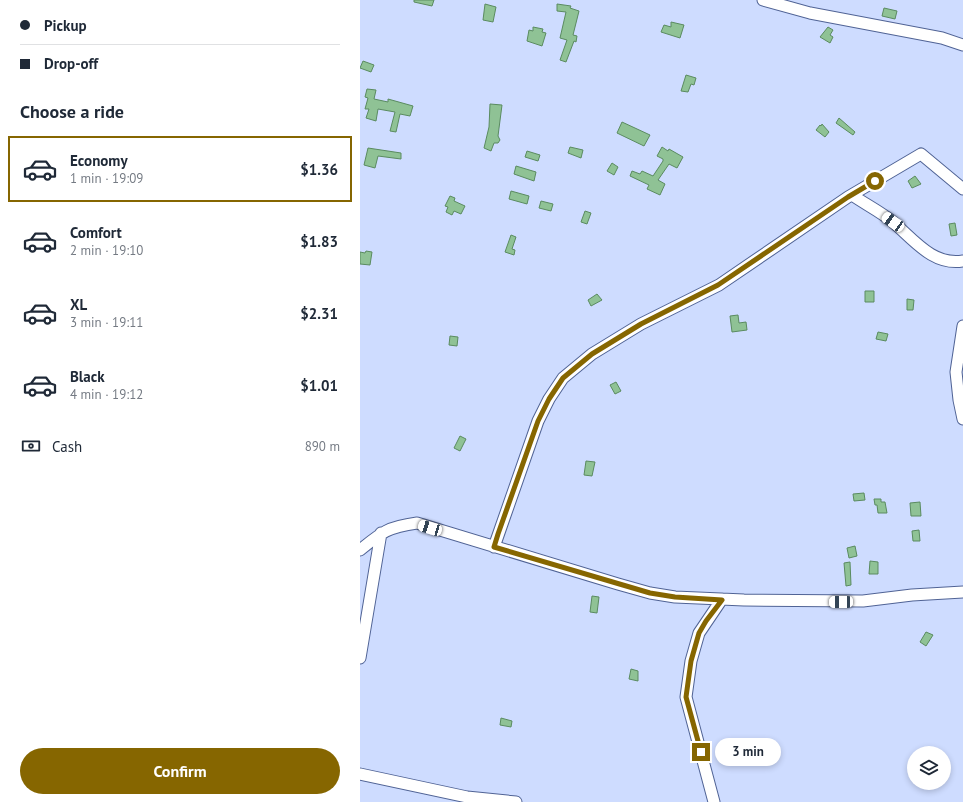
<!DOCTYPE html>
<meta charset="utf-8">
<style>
:root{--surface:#fff;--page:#f6f6f7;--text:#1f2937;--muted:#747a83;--line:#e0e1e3;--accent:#866600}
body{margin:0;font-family:"PT Sans",sans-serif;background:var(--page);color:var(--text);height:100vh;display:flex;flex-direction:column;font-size:15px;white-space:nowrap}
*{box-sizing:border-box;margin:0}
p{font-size:13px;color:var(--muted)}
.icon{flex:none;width:22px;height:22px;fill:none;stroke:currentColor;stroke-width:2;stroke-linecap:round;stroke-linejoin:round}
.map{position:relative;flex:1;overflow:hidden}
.panel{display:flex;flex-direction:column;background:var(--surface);width:360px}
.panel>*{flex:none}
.banner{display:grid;align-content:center;height:88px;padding:0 20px;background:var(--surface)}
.buttons{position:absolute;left:547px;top:746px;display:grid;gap:8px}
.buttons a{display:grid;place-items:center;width:44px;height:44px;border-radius:50%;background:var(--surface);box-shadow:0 2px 6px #0003;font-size:20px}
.end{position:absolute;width:18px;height:18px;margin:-9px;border:5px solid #866600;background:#fff;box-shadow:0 0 0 2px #fff}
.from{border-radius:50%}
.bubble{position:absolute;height:28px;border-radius:14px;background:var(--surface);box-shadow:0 2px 6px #0003;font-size:13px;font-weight:600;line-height:28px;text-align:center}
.car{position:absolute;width:12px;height:24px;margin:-12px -6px;border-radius:5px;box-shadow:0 0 3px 1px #0007;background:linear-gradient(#fff 24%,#345 0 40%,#fff 0 76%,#345 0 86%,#fff 0)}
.banner b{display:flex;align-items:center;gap:14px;height:38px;font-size:15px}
.banner b+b{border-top:1px solid var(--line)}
.banner i{width:10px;height:10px;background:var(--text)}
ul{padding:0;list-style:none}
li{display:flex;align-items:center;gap:12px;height:66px;margin:0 8px 6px;padding:0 12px;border:2px solid transparent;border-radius:0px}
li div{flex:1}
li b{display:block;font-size:15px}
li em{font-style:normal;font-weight:600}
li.current{border-color:var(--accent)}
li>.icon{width:36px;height:36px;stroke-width:1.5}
h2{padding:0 20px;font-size:18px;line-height:48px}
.pay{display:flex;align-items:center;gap:10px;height:44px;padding:0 20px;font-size:15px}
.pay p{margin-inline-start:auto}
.primary-button{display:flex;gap:8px;margin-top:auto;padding:8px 20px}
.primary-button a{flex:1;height:46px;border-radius:24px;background:var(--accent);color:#fff;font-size:16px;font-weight:600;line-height:46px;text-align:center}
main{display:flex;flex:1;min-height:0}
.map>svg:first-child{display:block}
.building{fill:#8fc295;stroke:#5a8b60}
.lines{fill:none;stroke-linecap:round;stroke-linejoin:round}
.minor-casing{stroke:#506395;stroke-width:13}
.minor{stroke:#fff;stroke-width:11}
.route{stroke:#866600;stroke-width:5}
</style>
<main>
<section class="panel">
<div class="banner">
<b><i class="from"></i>Pickup</b>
<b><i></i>Drop-off</b>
</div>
<h2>Choose a ride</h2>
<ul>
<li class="current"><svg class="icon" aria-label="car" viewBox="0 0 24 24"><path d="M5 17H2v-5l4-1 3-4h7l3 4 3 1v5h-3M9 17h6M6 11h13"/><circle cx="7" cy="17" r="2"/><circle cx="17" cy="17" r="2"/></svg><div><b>Economy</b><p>1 min · 19:09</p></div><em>$1.36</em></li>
<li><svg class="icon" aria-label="car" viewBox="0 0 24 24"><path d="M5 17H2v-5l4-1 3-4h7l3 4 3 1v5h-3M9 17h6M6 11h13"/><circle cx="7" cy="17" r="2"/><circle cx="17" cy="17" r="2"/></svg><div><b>Comfort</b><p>2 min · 19:10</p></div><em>$1.83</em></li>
<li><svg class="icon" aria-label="car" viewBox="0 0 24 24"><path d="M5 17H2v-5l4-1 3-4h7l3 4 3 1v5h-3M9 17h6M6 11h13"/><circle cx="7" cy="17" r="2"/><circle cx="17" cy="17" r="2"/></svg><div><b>XL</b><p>3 min · 19:11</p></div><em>$2.31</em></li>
<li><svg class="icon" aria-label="car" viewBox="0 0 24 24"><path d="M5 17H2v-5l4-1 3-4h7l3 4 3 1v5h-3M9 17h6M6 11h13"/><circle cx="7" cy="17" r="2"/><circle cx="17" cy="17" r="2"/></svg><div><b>Black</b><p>4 min · 19:12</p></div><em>$1.01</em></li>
</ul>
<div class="pay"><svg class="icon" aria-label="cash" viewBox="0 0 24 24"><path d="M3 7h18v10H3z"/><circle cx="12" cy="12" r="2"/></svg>Cash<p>890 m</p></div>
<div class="primary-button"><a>Confirm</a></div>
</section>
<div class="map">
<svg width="603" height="802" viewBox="0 0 603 802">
<rect width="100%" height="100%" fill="#cedcff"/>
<path class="building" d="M54 0H74L72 6 54 2Z
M125 4 136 7 133 22 123 20Z
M197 4 211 6 210 8 219 11 213 35 217 36 216 42 214 41 206 62 200 60 207 40 200 38 206 12 197 11Z
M524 8 537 11 535 19 522 16Z
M311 22 324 25 320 38 301 32 304 25 311 27Z
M173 27 183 29 182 32 186 33 182 46 167 41 169 30 173 31Z
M468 27 473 30 470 35 473 37 470 43 460 37Z
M3 61 14 65 11 72 0 68Z
M326 75 336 78 334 85 331 84 328 92 321 91Z
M7 89 16 90 14 99 28 102V99L53 106 50 116 40 114 36 132 30 131 35 112 18 109 16 121 6 118 9 109H5L8 98 5 97Z
M130 104 142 105 138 136 140 140 138 143H134L131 151 124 148 129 127Z
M479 118 495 132 493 135 476 123Z
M262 122 290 135 284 146 257 133Z
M462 124 469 132 465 137 456 130 460 125 461 126Z
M210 147 223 150 221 158 208 153Z
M302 147 308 151 309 149 323 157 317 168 309 164 298 180 305 184 300 195 287 189 289 185 270 176 272 171 280 174 282 171 293 176 303 161V159L297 156Z
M8 148 41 153V159L18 156 15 168 4 165Z
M167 151 180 155 178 161 165 157Z
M252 163 258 167 254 175 247 171Z
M156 166 176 172 174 181 154 174Z
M555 176 561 184 552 188 548 181Z
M151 191 169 196 167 204 149 199Z
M90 196 95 198 94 201 105 206 101 214 94 211 92 215 86 212 88 207 85 206Z
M181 201 193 204 191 211 179 208Z
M225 211 231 213 227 224 221 222Z
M595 223 597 235 591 236 589 224Z
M151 235 156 237 152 249 155 250 154 255 145 252Z
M6 251 12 252 10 265 0 264V252L5 253Z
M505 291H514V302H505Z
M237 294 242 300 231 306 228 300Z
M547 299 554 300 553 310H547Z
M378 315 379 323 386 322 387 330 372 332 370 316Z
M518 332 528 334 526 341 516 339Z
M90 336 98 337 97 346 89 345Z
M256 382 261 391 255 394 250 385Z
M100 436 106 439 100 451 94 448Z
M226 461 235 462 232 476 224 475Z
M504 493 505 500 494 501 493 494Z
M514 499H521V502H525L527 513H518L517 505H515Z
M560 502 561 516H551L550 503Z
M559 530 560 541H553L552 531Z
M495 546 497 556 489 558 487 548Z
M510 561 518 562V574H509Z
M490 562 491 585 486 586 484 563Z
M232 596 239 597 237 613 230 612Z
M566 632 573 635 566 646 560 642Z
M271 669 278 671V681L269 679Z
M141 718 152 721 151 727 140 725Z"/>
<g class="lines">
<defs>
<path id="minor" d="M403 0 450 13 582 38 603 45
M492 195C505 204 521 212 533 222 554 240 573 266 603 261
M603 326 596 372 599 400 603 419
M134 547 178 421 189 399 203 378 232 354 281 324 359 285 488 197 561 154 603 189
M0 550C22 532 28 527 57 523L258 584 290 593 315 597 384 600 503 601 552 595 603 592
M0 658 21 533
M0 774 107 797 156 802
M354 802 326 697 331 661 339 633 362 599"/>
</defs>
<use href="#minor" class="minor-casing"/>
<use href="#minor" class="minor"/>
</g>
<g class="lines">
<path class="route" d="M341 752 326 697 331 661 339 633 346 621 362 600 315 597 290 593 134 547 138 534 178 421 189 399 203 378 232 354 281 324 358 285 488 197 515 181"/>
</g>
</svg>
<div class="buttons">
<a><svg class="icon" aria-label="layers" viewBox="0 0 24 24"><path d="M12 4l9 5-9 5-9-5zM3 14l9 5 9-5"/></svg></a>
</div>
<i class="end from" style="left:515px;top:181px"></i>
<i class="end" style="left:341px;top:752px"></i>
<div class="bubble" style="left:355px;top:738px;width:66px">3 min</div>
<i class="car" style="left:533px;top:222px;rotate:304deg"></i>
<i class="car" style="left:70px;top:528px;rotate:287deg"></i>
<i class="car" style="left:481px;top:602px;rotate:269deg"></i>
</div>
</main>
